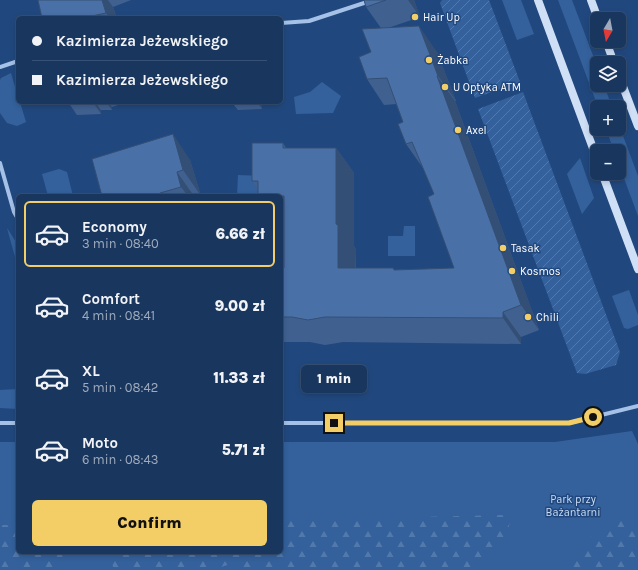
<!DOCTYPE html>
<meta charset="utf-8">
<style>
:root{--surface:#19365e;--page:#264167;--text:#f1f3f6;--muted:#9fabbc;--line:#375073;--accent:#f3ce67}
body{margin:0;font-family:Karla,sans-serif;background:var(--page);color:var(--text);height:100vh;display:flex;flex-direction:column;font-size:15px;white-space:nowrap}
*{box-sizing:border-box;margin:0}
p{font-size:13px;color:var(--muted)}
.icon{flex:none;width:22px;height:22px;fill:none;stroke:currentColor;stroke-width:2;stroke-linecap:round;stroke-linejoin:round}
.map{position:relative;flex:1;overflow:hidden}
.sheet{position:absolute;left:16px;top:194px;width:267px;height:360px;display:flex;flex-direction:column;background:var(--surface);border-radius:6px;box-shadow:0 2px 6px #0003,0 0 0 1px var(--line)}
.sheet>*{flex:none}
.banner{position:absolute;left:16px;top:16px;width:267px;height:88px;border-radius:6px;box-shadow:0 2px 6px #0003,0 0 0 1px var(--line);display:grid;align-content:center;height:88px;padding:0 16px;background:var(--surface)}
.needle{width:26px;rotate:190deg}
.controls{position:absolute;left:590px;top:12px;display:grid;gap:8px}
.controls a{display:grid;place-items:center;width:36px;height:36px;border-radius:6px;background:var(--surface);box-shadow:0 2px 6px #0003,0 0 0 1px var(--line);font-size:20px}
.end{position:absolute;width:18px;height:18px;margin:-9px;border:5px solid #f3ce67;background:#111;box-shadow:0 0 0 2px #111}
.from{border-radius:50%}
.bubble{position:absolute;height:28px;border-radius:6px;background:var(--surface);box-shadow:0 2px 6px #0003,0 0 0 1px var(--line);font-size:13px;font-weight:800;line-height:28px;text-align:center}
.banner b{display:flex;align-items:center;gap:14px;height:38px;font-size:15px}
.banner b+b{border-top:1px solid var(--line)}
.banner i{width:10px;height:10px;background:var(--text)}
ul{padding:7px 0 0;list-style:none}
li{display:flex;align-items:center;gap:12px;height:66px;margin:0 8px 6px;padding:0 8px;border:2px solid transparent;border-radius:6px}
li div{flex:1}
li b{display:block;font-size:15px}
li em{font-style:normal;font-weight:800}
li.selected{border-color:var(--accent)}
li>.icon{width:36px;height:36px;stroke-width:1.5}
.button{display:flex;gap:8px;margin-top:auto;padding:8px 16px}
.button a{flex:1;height:46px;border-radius:6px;background:var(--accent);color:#111;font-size:16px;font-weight:800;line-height:46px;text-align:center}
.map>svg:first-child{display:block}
.green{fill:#34619c}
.forest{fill:url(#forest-firs)}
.garden{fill:url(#garden-furrows)}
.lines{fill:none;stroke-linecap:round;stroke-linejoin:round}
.street{stroke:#a5c1e7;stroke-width:4}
.secondary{stroke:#cfdff6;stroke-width:8}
.wall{fill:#406190}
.shaded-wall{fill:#344f75}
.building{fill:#4a71a7;stroke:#344f75}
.route{stroke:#f3ce67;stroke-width:5}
.poi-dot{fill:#f3ce67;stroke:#21487e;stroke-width:1.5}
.labels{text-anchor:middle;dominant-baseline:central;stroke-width:3;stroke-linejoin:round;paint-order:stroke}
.poi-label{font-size:11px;fill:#fff;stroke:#21487e;text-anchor:start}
.park-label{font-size:11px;fill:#c9dcf5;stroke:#21487e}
</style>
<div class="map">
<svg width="638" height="570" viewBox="0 0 638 570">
<defs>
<pattern id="forest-firs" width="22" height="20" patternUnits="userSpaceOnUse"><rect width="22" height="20" fill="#34619c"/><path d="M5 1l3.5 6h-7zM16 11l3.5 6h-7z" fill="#5279ab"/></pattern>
<pattern id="garden-furrows" width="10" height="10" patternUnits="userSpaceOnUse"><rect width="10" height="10" fill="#34619c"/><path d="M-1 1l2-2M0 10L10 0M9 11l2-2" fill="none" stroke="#5279ab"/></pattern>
</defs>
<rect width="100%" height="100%" fill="#21487e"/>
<path class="green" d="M502 0H521L534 34 517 40Z
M558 0H572L597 66V85H604L612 107H598Z
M11 73 18 97V102H20L26 122 17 126 7 123 0 113V80L1 78Z
M322 82 341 96 333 113 296 114 294 97 310 92Z
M619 125 638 176V216L619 165V151H614L606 129H619Z
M580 158 594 198 582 214 567 174Z
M59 169 67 172 73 196H48L42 174Z
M238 175 260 176 259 196H237Z
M404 226H415V256H388V236H403Z
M7 228 18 245V268Z
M629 290 638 315V325L628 329 624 328 612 296Z
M18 389V409L0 408V390Z
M632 431 638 444V570H0V442H18V552H281V442H555Z"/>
<path class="forest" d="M506 515 510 520 507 538 497 554 471 570H252L227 565 213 570H114L110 557 113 552H281V520Z
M631 519 638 521V570H576L569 562 582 553 593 533 611 523Z
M0 525H18V552H61L67 570H0Z"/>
<path class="garden" d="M442 0H489L520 82 475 98 440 3Z
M523 92 620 352 616 365 585 374 577 373 478 109Z"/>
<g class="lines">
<path class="street" d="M281 23 309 21 370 1
M0 67 18 61
M0 163 14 212 18 219
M0 423H18
M281 423H569L638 406"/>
<path class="secondary" d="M538 0 597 159
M591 0 598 19
M606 41 614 63
M619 76 638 126
M602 173 638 269"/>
</g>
<path class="wall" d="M38 0H131L113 7 117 18H42Z
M364 0H414L420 17 388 28 437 52 456 101H455L539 330 521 337V344L343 342 325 345 310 342H281V268H284V221H281V196L258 190 252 181 283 143 286 148H336L354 173V246L356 250V268H393L395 270 454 268 434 194 423 168 406 144 403 122 396 104 384 105 367 79 371 52 381 28 366 7Z
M68 102H127L112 107V110H101V114L77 115Z
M262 102V109L238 110 233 104Z
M190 160 201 196H102Z"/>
<path class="shaded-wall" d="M102 0H108L113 7 117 18H110L106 13Z
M408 0H414L420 17Z
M419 26 437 52 456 101 438 76Z
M437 76 455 101 539 330 521 305Z
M93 102H95L101 110V114Z
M106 102H108L112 107V110Z
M258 102H262V109L258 103Z
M173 134 190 160 201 196 183 170Z
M336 148 354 173V246L356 250 355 293 338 268 336 224Z
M177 172 194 196H188L181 187Z
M503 312 521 337V344L503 318Z"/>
<path class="building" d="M38 0H102L106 13 92 16 93 18H42Z
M364 0H386L366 7Z
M419 26 438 76H437L521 305 503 312V318L325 317 308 320 292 317H281V268H284V196H258V181H252V143H283V148H336V224L338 225V268H393L394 270 454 268 428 197 434 194 412 142 406 144 398 124 403 122 387 78 367 79 359 57 371 52 362 29Z
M233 102H258V103L233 104Z
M173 134 183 170 177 172 181 187 160 193 161 196H105V195L102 196 92 159Z"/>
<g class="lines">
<path class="route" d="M334 423H569L593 417"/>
</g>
<g class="poi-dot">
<circle cx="415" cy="17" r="4"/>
<circle cx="429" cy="60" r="4"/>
<circle cx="445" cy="87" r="4"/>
<circle cx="458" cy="130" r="4"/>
<circle cx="503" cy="248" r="4"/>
<circle cx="512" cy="271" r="4"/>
<circle cx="528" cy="317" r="4"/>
</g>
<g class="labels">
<g class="poi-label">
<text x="423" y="17">Hair Up</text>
<text x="437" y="60">Żabka</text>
<text x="453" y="87">U Optyka ATM</text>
<text x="466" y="130">Axel</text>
<text x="511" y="248">Tasak</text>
<text x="520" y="271">Kosmos</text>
<text x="536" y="317">Chili</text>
</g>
<g class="park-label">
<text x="573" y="499">Park przy<tspan x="573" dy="13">Bażantarni</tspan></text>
</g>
</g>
</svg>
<div class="controls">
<a><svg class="needle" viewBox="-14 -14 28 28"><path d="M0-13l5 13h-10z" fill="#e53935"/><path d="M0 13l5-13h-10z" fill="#9fabbc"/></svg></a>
<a><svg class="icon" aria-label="layers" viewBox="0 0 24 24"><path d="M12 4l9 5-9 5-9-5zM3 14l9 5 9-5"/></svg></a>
<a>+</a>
<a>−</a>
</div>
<i class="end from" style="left:593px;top:417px"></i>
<i class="end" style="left:334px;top:423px"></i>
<div class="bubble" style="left:301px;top:365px;width:66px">1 min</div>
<div class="banner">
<b><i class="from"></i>Kazimierza Jeżewskiego</b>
<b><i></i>Kazimierza Jeżewskiego</b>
</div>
<section class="sheet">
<ul>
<li class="selected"><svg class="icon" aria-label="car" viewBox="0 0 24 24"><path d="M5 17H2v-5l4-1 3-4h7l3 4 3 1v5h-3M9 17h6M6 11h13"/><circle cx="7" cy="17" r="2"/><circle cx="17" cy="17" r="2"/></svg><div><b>Economy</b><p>3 min · 08:40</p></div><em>6.66 zł</em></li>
<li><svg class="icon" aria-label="car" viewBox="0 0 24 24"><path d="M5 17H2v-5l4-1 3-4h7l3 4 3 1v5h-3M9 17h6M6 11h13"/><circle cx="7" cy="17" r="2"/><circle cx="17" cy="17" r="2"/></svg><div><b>Comfort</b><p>4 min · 08:41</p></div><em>9.00 zł</em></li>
<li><svg class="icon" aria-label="car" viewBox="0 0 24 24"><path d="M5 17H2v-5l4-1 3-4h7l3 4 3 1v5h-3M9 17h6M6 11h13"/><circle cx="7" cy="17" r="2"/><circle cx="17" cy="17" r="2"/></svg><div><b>XL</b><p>5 min · 08:42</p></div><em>11.33 zł</em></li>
<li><svg class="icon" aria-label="car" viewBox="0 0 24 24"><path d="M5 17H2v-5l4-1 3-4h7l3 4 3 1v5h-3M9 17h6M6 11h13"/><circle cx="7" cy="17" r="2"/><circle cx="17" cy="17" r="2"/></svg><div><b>Moto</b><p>6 min · 08:43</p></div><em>5.71 zł</em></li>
</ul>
<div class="button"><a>Confirm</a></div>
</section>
</div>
